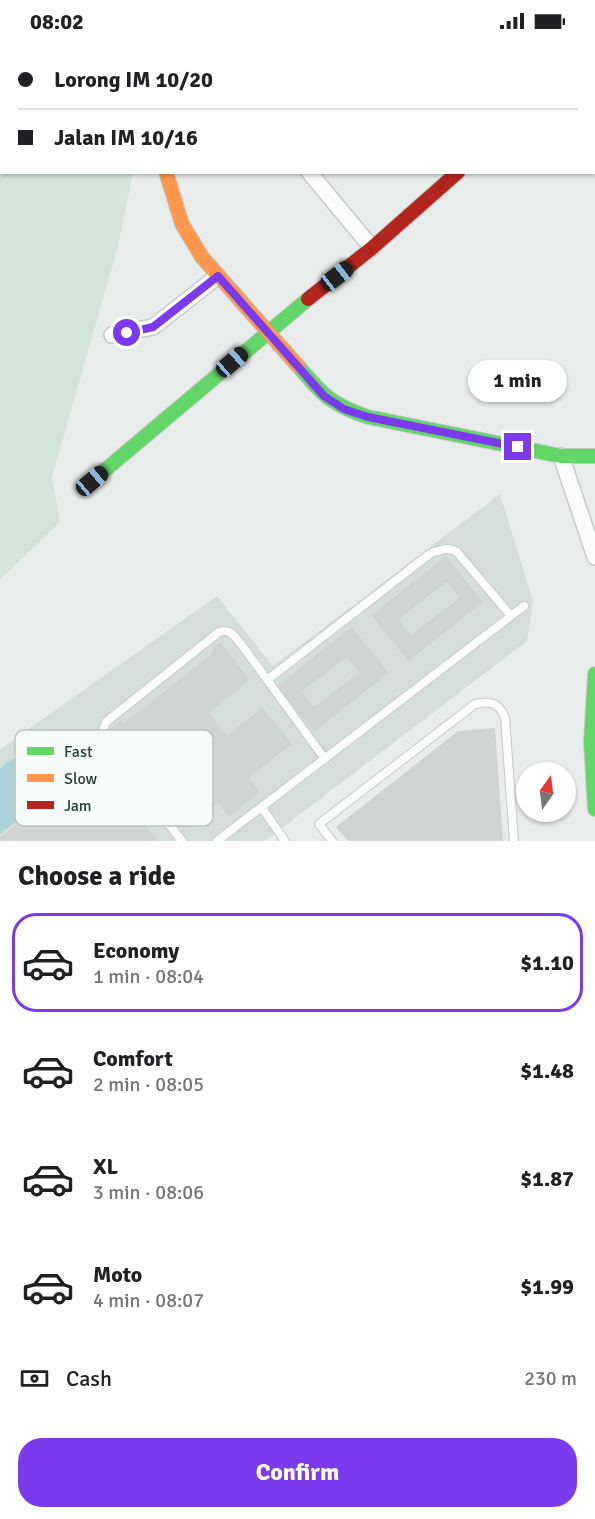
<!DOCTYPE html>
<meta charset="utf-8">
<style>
:root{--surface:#fff;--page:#f2f2f2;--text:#202124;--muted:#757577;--line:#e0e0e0;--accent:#7c3aed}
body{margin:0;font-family:Signika,sans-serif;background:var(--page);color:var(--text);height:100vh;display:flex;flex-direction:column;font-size:22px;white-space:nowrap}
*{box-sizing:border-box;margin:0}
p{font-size:20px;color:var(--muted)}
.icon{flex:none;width:33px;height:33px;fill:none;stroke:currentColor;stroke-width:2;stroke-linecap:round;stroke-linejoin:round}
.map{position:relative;height:799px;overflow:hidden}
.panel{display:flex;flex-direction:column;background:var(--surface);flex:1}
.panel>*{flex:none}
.banner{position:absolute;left:0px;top:0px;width:596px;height:132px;box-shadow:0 2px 4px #0004;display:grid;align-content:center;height:132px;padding:0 18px;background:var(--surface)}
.needle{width:39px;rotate:14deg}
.controls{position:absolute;left:516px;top:720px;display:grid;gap:12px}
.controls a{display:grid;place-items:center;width:60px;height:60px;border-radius:50%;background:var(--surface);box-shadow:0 2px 4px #0004;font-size:30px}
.end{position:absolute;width:27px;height:27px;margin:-14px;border:8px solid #7c3aed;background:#fff;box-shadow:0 0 0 3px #fff}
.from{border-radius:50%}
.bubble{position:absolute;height:42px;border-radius:21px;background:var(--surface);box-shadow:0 2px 4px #0004;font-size:20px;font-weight:700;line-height:42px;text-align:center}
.car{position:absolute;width:18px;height:36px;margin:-18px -9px;border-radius:8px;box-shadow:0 0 4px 2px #0007;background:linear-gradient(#222 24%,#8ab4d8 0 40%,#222 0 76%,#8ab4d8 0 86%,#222 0)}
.banner b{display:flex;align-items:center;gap:21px;height:57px;font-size:22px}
.banner b+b{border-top:2px solid var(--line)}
.banner i{width:15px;height:15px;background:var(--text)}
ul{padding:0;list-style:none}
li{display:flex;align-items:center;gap:18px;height:99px;margin:0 12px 9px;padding:0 6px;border:3px solid transparent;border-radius:24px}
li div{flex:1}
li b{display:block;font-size:22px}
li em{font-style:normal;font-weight:700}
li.on{border-color:var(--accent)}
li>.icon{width:54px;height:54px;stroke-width:1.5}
h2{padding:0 18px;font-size:27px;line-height:72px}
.pay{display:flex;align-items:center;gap:15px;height:66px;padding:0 18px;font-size:22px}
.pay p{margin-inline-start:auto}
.button{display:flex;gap:12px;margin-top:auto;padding:12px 18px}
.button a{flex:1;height:69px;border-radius:24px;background:var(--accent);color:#fff;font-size:24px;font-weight:700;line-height:69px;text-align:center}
.status{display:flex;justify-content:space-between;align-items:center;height:42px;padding:0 30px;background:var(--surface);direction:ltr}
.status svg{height:16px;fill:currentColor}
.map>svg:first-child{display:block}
.built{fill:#d6dedb}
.green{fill:#d1e6d8}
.water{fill:#a9d4db}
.building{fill:#cfd4d2;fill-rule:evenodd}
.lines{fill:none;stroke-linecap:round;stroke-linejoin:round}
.lane-casing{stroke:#c5cac8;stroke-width:10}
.street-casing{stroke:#c5cac8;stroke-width:18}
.fast-casing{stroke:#c3cbc8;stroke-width:16}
.slow-casing{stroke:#c3cbc8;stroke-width:16}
.jam-casing{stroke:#c3cbc8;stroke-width:16}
.lane{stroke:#fcfcfc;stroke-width:8}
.street{stroke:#fcfcfc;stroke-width:15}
.fast{stroke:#63d668;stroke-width:14}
.slow{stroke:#ff974d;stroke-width:14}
.jam{stroke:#b3261e;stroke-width:14}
.route{stroke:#7c3aed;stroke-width:8}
.key{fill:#f7fbf9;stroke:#b8c4c0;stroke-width:1.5}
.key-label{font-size:16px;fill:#24423a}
</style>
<div class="status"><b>08:02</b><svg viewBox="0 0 49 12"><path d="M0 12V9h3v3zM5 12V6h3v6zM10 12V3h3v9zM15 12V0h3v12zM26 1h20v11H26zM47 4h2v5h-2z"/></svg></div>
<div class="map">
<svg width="595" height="799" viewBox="0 0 595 799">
<rect width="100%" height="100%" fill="#e8edeb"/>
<path class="built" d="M500 452 533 559 527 599 265 799H0V707L217 554 273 624Z"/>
<path class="green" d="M0 0H161L2 2V130L133 131 118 204 52 435 60 480 0 538Z"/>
<path class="water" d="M52 688 83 729 0 792V726Z"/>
<path class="building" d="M446 514 483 560 408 619 371 573ZM447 540 459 556 411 593 399 577Z
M352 585 389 631 314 690 277 644ZM347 615 359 631 314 665 302 649Z
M220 600 250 638 209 671 227 694 262 665 292 702 249 736 260 750 229 775 218 761 187 786 157 749 194 720 178 700 138 731 105 691 121 678 124 681 214 610 212 607Z
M495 686 503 799H348L336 785 458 689Z
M96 721 158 799H0V795Z"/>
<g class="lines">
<defs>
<path id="lane" d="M267 638 431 511C441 508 448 504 457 510L511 574
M262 766 285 799
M182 799 106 702 102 691 106 680 219 590C230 586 234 594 241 602L325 717
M217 799 524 564
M332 799 319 782 475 662C490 659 499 660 505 676L514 799"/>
<path id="street" d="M378 0 379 2
M550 0 551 2
M183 2V0
M319 2V0
M594 9H595
M309 130 372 206
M112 293 153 285 218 234
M561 414 595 515"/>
<path id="fast" d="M298 324C323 353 330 362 368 375L561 414H595
M92 439 308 257
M595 632 591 700 595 767"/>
<path id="slow" d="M166 130 182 182 202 215 298 324"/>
<path id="jam" d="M308 257 372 206 458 130"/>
</defs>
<use href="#lane" class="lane-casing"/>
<use href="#street" class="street-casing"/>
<use href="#fast" class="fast-casing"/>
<use href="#slow" class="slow-casing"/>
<use href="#jam" class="jam-casing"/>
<use href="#lane" class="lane"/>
<use href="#street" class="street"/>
<use href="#fast" class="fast"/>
<use href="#slow" class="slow"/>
<use href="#jam" class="jam"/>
</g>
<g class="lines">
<path class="route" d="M127 291 153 285 218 234 324 354 344 367 368 375 518 405"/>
</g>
<rect x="15" y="688" width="198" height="96" rx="9" class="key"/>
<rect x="27" y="705" width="27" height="8" fill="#63d668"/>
<rect x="27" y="732" width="27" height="8" fill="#ff974d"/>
<rect x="27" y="759" width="27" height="8" fill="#b3261e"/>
<g class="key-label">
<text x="64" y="715">Fast</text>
<text x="64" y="742">Slow</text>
<text x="64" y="769">Jam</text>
</g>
</svg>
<div class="controls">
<a><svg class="needle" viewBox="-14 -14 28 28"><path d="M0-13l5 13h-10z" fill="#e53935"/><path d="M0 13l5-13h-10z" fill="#757577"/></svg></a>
</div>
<i class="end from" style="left:127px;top:291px"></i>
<i class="end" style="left:518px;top:405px"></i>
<div class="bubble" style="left:468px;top:318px;width:99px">1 min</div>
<i class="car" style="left:337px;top:234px;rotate:52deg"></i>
<i class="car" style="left:232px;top:320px;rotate:49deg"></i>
<i class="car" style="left:92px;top:439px;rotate:50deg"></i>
<div class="banner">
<b><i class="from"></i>Lorong IM 10/20</b>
<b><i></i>Jalan IM 10/16</b>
</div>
</div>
<section class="panel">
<h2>Choose a ride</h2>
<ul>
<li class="on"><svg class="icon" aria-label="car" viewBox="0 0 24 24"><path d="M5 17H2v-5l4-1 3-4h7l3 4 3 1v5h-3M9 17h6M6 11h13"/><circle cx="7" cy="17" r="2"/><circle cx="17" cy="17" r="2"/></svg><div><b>Economy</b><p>1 min · 08:04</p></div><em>$1.10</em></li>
<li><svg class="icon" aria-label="car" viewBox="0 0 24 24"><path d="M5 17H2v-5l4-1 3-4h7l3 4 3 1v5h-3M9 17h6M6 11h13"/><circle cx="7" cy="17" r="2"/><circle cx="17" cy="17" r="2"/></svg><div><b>Comfort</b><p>2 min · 08:05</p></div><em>$1.48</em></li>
<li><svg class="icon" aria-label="car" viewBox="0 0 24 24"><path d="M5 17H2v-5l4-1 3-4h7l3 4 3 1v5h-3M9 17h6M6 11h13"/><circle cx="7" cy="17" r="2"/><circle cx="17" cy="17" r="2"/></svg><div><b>XL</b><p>3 min · 08:06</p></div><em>$1.87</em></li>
<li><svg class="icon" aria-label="car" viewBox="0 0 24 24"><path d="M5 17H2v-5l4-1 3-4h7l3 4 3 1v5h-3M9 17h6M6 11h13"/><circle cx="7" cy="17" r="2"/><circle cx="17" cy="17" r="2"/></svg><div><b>Moto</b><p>4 min · 08:07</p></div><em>$1.99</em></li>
</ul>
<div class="pay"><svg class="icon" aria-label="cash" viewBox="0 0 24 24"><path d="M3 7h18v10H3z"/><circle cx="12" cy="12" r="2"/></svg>Cash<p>230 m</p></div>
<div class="button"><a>Confirm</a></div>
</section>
